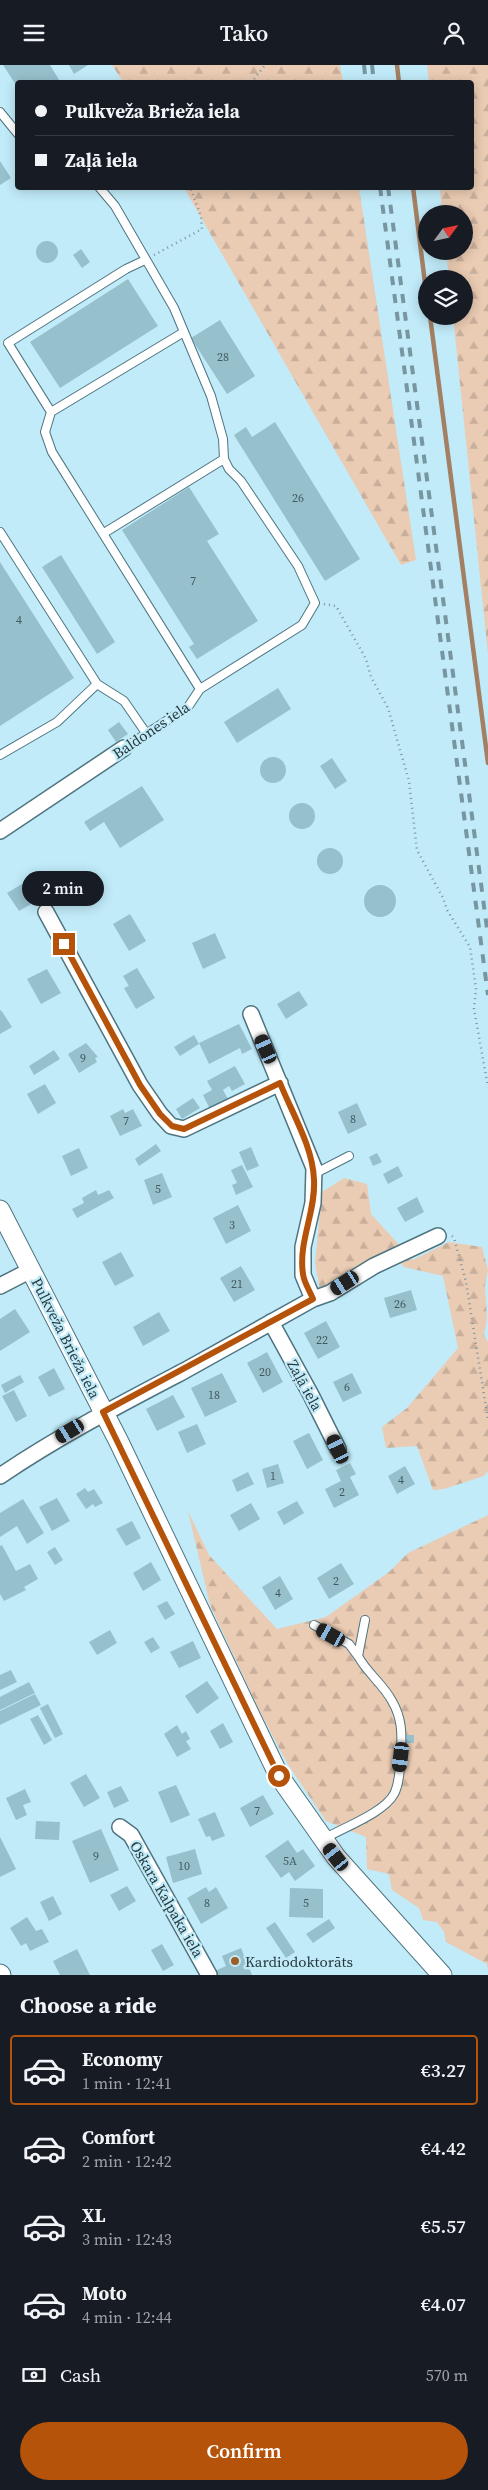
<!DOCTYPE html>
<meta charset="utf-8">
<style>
:root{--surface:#171b24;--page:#242831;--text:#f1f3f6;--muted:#9ea1a6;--line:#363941;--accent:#b45309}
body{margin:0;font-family:"Source Serif 4",serif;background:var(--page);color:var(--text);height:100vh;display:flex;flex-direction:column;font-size:19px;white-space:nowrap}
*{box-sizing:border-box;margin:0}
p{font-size:16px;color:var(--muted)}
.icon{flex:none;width:28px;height:28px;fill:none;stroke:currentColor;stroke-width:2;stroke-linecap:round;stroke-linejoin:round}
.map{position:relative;height:1910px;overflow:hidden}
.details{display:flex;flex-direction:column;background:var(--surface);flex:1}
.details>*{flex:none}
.hud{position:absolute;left:15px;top:15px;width:459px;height:110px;border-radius:5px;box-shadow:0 2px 12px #0003;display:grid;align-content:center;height:110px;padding:0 20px;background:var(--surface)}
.needle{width:32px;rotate:57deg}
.controls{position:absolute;left:418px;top:140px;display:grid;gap:10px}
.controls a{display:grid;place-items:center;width:55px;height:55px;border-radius:50%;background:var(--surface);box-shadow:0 2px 12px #0003;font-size:25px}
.end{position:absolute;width:22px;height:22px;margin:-11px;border:6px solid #b45309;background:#fff;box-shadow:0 0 0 2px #fff}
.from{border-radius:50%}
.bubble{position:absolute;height:35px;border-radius:18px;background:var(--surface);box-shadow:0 2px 12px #0003;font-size:16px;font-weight:600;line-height:35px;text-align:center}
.car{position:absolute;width:15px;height:30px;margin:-15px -8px;border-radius:6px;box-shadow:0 0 4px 1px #0007;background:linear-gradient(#222 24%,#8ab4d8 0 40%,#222 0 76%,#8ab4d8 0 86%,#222 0)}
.hud b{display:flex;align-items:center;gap:18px;height:48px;font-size:19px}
.hud b+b{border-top:1px solid var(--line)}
.hud i{width:12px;height:12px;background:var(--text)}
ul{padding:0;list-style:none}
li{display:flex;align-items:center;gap:15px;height:70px;margin:0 10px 8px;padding:0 10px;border:2px solid transparent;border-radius:5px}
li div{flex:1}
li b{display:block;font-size:19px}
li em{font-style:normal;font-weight:600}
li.active{border-color:var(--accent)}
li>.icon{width:45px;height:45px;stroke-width:1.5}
h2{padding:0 20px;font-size:22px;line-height:60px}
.pay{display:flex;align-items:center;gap:12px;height:55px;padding:0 20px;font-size:19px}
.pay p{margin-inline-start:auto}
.action{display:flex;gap:10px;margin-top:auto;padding:10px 20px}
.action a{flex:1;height:58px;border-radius:30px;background:var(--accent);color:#fff;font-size:20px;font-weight:600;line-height:58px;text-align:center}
header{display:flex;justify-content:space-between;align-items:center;height:65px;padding:0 20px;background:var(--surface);font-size:22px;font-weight:600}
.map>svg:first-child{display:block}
.forest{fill:url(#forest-firs)}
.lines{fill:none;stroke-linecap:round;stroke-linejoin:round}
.stream{stroke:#a37f63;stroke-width:4.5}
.building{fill:#96c0cc}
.service-casing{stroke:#4e7480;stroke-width:10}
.minor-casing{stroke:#4e7480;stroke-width:18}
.tertiary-casing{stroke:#4e7480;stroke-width:21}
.path{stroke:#77959e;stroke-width:2.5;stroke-dasharray:1 4;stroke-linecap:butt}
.service{stroke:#fff;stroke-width:8}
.minor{stroke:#fff;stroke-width:15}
.tertiary{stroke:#fff;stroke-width:19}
.rail{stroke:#7896a0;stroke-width:4;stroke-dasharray:9 9;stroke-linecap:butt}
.route{stroke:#b45309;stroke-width:6}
.poi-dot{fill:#9d5f26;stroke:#c1ebf9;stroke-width:2}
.labels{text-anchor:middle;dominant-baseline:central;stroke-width:4.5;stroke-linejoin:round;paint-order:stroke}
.number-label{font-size:12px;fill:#435a61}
.street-label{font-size:15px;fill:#27383d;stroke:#c1ebf9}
.poi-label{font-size:15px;fill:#27383d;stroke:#c1ebf9;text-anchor:start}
</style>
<header><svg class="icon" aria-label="menu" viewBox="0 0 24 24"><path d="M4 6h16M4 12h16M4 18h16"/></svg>Tako<svg class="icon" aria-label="person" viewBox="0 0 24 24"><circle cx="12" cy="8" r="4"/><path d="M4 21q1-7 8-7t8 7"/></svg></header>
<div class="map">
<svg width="488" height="1910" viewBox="0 0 488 1910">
<defs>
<pattern id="forest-firs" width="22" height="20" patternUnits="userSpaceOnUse" patternTransform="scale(1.25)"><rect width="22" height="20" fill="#eacbb3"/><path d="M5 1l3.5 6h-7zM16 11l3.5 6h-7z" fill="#c9af9b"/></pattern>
</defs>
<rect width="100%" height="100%" fill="#c1ebf9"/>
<path class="forest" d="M112 0H340L343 17H123Z
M427 0H488V589L453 251H464V214H449L446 186H464V149H442L440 123 471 122V18L429 17Z
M184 123H359L416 495 401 500Z
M344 1113 367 1119 371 1149 413 1195 449 1177 482 1182 488 1205 485 1220 487 1254 484 1270 488 1277V1406L484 1411 444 1424 433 1425 417 1381 386 1383 382 1362 407 1343 458 1283 443 1211 404 1202 391 1185 320 1225 315 1198 322 1127Z
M188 1446 209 1490 277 1564 326 1552 389 1507 408 1488 488 1450V1906L487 1899 446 1877 444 1867 437 1857 423 1855 419 1843 392 1825 389 1809 367 1804 366 1772 326 1756 287 1698 260 1647 210 1540Z"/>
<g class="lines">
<path class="stream" d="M397 0 399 18
M413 122 426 226
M430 251 488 698"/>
</g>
<path class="building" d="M3 0H50L61 18H18V23Z
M69 0H88L74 9Z
M0 96 11 113 0 120Z
M36 187a11 11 0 1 1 22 0a11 11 0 1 1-22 0Z
M81 184 90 197 82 203 73 190Z
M128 214 158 261 60 323 30 277Z
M220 255 255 311 227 329 191 273Z
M275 357 360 494 325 516 234 370 246 362 252 372Z
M189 422 219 469 207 476 258 556 197 594 189 582 194 579 122 465Z
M61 490 115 577 97 589 42 502Z
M0 497 74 613 0 661Z
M278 623 291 644 237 678 224 657Z
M119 657 128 669 116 677 108 665Z
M260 705a13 13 0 1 1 26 0a13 13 0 1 1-26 0Z
M332 693 347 716 335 724 320 701Z
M142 721 164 755 120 783 104 757 90 766 84 757Z
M289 751a13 13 0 1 1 26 0a13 13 0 1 1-26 0Z
M317 796a13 13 0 1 1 26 0a13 13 0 1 1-26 0Z
M72 807 84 828 62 841 55 828 64 823 59 814Z
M34 812 45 831 19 846 7 828Z
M364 836a16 16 0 1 1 32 0a16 16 0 1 1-32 0Z
M130 849 146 876 129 886 113 859Z
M215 868 226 893 203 904 192 878Z
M137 903 155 933 136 944 124 923 129 921 123 911Z
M47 904 61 928 41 939 27 914Z
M299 926 308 940 286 954 277 939Z
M1 945 12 962 0 969V946Z
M239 959 252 984 242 989 240 983 209 999 199 978Z
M194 970 199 979 180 991 174 982Z
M86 978 98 992 95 993 97 997 79 1008 68 989Z
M54 985 60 994 34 1010 29 1001Z
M235 1001 245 1019 232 1026 229 1021 223 1025 228 1034 210 1044 203 1030 212 1025 207 1016Z
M45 1019 56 1038 38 1049 27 1029Z
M193 1033 200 1043 182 1054 176 1044Z
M357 1038 367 1060 348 1069 338 1047Z
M123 1044 125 1048 133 1044 142 1061 120 1071 110 1051Z
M156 1079 161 1086 139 1101 135 1094Z
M251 1082 259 1101 247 1106 239 1087Z
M79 1083 88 1103 71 1111 62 1091Z
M377 1088 382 1097 373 1101 369 1092Z
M242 1100 253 1122 236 1130 232 1120 237 1118 231 1105Z
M398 1101 403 1111 388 1119 383 1109Z
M162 1108 172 1132 153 1140 144 1115Z
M96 1125 98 1130 109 1125 114 1133 77 1153 72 1144 84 1138 82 1133Z
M417 1132 424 1147 405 1157 397 1143Z
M238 1140 251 1166 226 1179 213 1153Z
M121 1187 134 1211 115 1221 102 1197Z
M241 1201 255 1225 234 1237 220 1213Z
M411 1225 417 1245 390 1253 384 1233Z
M15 1244 30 1267 0 1286V1254Z
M159 1247 170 1266 143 1281 133 1262Z
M326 1256 340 1282 318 1294 304 1268Z
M267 1287 283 1317 263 1328 247 1298Z
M54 1303 65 1324 49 1332 38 1312Z
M222 1308 237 1337 205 1352 191 1323Z
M352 1308 362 1328 343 1337 333 1317Z
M20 1310 24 1317 5 1328 1 1320Z
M14 1325 27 1351 16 1357 2 1331Z
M173 1330 185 1352 157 1366 146 1344Z
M197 1359 206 1379 187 1388 178 1367Z
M309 1368 323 1395 307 1404 293 1376Z
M350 1398 356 1409 350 1412 359 1430 334 1443 325 1424 341 1416 336 1405Z
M278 1399 284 1418 267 1423 262 1404Z
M405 1401 415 1419 397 1429 388 1411Z
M248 1407 254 1419 237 1427 232 1415Z
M85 1423 88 1427 94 1424 103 1438 95 1442 93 1439 86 1444 76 1429Z
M57 1433 70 1456 52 1466 39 1442Z
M23 1434 44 1468 27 1479 17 1461 0 1472V1448Z
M297 1436 304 1448 284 1460 277 1447Z
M251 1438 260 1454 239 1466 230 1450Z
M132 1456 141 1473 126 1481 116 1464Z
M2 1480 16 1506 30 1499 38 1514 24 1522 26 1525 4 1536 0 1529V1481Z
M55 1482 63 1495 55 1500 47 1487Z
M151 1497 161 1515 143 1526 133 1508Z
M341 1498 354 1519 329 1534 317 1513Z
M280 1511 293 1534 275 1545 262 1522Z
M167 1536 175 1549 165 1555 157 1541Z
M110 1565 117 1578 97 1590 89 1577Z
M153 1572 160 1583 151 1588 144 1577Z
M193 1576 201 1593 179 1603 170 1587Z
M11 1605 17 1617 0 1625V1610Z
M207 1616 219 1633 197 1649 185 1631Z
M29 1617 35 1628 0 1645V1632Z
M35 1629 41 1640 0 1660V1646Z
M48 1639 63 1669 55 1673 40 1643Z
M38 1650 52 1675 44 1680 30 1654Z
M223 1658 233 1677 220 1684 210 1666Z
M177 1660 182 1669 186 1666 190 1674 186 1676 191 1684 177 1692 164 1669Z
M406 1670H414V1678H406Z
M86 1709 100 1733 84 1742 70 1718Z
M176 1720 190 1750 171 1758 158 1727Z
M121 1721 129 1736 114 1743 107 1727Z
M25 1724 31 1737 23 1740 27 1750 16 1755 6 1733Z
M263 1730 274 1749 250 1762 240 1743Z
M215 1747 225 1771 212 1776 210 1771 206 1772 198 1754Z
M36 1756 60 1757 59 1775 35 1774Z
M101 1764 119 1805 90 1818 72 1776Z
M0 1772 16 1804 0 1812Z
M288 1775 297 1788 303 1784 315 1801 295 1816 289 1807 281 1813 265 1791Z
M195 1784 202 1809 173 1818 166 1792Z
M127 1821 136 1836 119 1846 110 1830Z
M206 1822 209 1827 216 1822 228 1843 201 1859 187 1833Z
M290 1823 323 1824V1853L289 1852Z
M53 1831 62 1849 49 1856 40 1837Z
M27 1852 36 1866 42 1864 49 1877 30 1886 26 1878 21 1881 10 1863Z
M329 1854 335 1863 313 1878 306 1869Z
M275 1857 295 1887 286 1893 266 1863Z
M162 1879 174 1900 163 1906 151 1885Z
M241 1883 252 1910H217L215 1906 226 1901 222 1891Z
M77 1884 90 1910H60L53 1896Z"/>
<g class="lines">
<defs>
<path id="service" d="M0 47 18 69
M99 122 115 141 174 243 211 331 223 374 224 394 229 404 241 416 298 501 315 538 302 560 200 624 188 642 124 683
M184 267 51 347 45 367 52 387 200 624
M51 347 8 278 126 204 145 195
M0 467 97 619 57 657 0 690
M104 468 224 394
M97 619 124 636 146 668
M314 1109 349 1091
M314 1560 349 1579 358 1591
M324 1774C342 1763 384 1748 394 1729 400 1718 400 1700 401 1687 402 1668 402 1653 392 1636 383 1619 367 1608 358 1591L365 1555"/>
<path id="minor" d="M0 766 124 683
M46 847 140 1020 160 1049 171 1061 184 1064 280 1018
M251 949 314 1103 313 1138 303 1182V1210L313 1234
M0 1221 31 1205
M271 1257 311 1330 338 1384
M0 1411C59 1371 121 1339 184 1306 227 1282 270 1258 313 1234L330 1228 374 1201 438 1171
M120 1762 131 1770 209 1910"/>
<path id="tertiary" d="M0 1145 119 1377 279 1711 336 1792 442 1910
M0 1909 1 1910"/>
</defs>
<use href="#service" class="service-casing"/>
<use href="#minor" class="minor-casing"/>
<use href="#tertiary" class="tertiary-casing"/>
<path class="path" d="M251 18 265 0
M154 190 202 164 201 151 191 125 193 122
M324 539 336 541 366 594 371 612 388 643 409 716 417 785 443 833 447 845 470 882 476 924 474 944 488 1022
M452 1171 454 1173 466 1217 488 1355"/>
<use href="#service" class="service"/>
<use href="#minor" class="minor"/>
<use href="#tertiary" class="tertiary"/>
<path class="rail" d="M364 0 366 18
M372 0 374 18
M380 122 488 930
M388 122 488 871"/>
</g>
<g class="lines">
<path class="route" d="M64 879 140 1020 160 1049 172 1061 184 1064 280 1018C292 1048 313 1082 314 1115 316 1146 298 1177 303 1209 304 1218 310 1226 313 1234L103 1347 279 1711"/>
</g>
<circle class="poi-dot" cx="235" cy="1896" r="5"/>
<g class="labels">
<g class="number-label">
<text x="223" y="292">28</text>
<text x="298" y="433">26</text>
<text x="193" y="516">7</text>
<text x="19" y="555">4</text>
<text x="83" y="993">9</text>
<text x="353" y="1054">8</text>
<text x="126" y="1056">7</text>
<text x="158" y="1124">5</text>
<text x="232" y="1160">3</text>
<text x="237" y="1219">21</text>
<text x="400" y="1239">26</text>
<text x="322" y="1275">22</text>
<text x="265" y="1307">20</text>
<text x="347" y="1322">6</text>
<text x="214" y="1330">18</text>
<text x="273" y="1411">1</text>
<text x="401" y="1415">4</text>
<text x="342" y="1427">2</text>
<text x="336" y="1516">2</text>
<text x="278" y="1528">4</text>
<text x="257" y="1746">7</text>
<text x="96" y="1791">9</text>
<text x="290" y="1796">5A</text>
<text x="184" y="1801">10</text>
<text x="207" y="1838">8</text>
<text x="306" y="1838">5</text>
</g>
<g class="street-label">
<text transform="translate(151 665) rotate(-34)">Baldones iela</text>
<text transform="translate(66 1273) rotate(63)">Pulkveža Brieža iela</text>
<text transform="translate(305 1320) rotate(61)">Zaļā iela</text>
<text transform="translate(167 1834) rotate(60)">Oskara Kalpaka iela</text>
</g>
<g class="poi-label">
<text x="245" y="1896">Kardiodoktorāts</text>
</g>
</g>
</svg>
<div class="controls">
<a><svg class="needle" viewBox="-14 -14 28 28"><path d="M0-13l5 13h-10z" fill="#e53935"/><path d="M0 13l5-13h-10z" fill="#9ea1a6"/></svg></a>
<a><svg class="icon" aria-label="layers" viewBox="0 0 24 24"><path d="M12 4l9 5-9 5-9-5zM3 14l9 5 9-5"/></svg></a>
</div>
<i class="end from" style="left:279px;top:1711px"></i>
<i class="end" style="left:64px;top:879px"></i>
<div class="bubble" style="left:22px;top:806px;width:82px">2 min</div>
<i class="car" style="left:266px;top:984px;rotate:336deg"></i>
<i class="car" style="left:345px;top:1218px;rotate:237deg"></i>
<i class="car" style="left:70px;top:1366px;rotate:239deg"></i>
<i class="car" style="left:338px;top:1384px;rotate:335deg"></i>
<i class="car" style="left:331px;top:1570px;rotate:299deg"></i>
<i class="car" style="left:401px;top:1692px;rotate:187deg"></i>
<i class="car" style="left:336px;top:1792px;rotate:322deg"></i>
<div class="hud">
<b><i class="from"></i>Pulkveža Brieža iela</b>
<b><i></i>Zaļā iela</b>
</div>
</div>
<section class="details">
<h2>Choose a ride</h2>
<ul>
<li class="active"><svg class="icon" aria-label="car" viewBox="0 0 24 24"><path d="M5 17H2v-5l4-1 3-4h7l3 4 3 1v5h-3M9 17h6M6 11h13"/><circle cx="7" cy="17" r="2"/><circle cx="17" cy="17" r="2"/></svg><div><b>Economy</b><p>1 min · 12:41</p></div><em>€3.27</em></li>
<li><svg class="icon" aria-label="car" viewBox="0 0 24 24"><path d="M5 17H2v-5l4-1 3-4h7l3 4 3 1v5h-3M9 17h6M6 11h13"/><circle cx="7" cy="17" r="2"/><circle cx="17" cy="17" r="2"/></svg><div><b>Comfort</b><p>2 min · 12:42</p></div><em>€4.42</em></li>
<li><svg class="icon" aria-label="car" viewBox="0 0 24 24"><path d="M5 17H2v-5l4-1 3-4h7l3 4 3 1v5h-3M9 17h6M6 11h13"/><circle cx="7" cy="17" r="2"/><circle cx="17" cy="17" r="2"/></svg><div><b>XL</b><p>3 min · 12:43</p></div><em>€5.57</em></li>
<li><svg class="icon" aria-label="car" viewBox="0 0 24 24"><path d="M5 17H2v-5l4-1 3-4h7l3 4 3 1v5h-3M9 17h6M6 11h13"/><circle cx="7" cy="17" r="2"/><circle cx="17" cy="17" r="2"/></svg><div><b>Moto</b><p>4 min · 12:44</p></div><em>€4.07</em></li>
</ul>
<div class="pay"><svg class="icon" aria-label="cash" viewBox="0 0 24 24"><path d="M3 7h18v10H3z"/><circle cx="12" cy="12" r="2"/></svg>Cash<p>570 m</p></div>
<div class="action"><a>Confirm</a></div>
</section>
